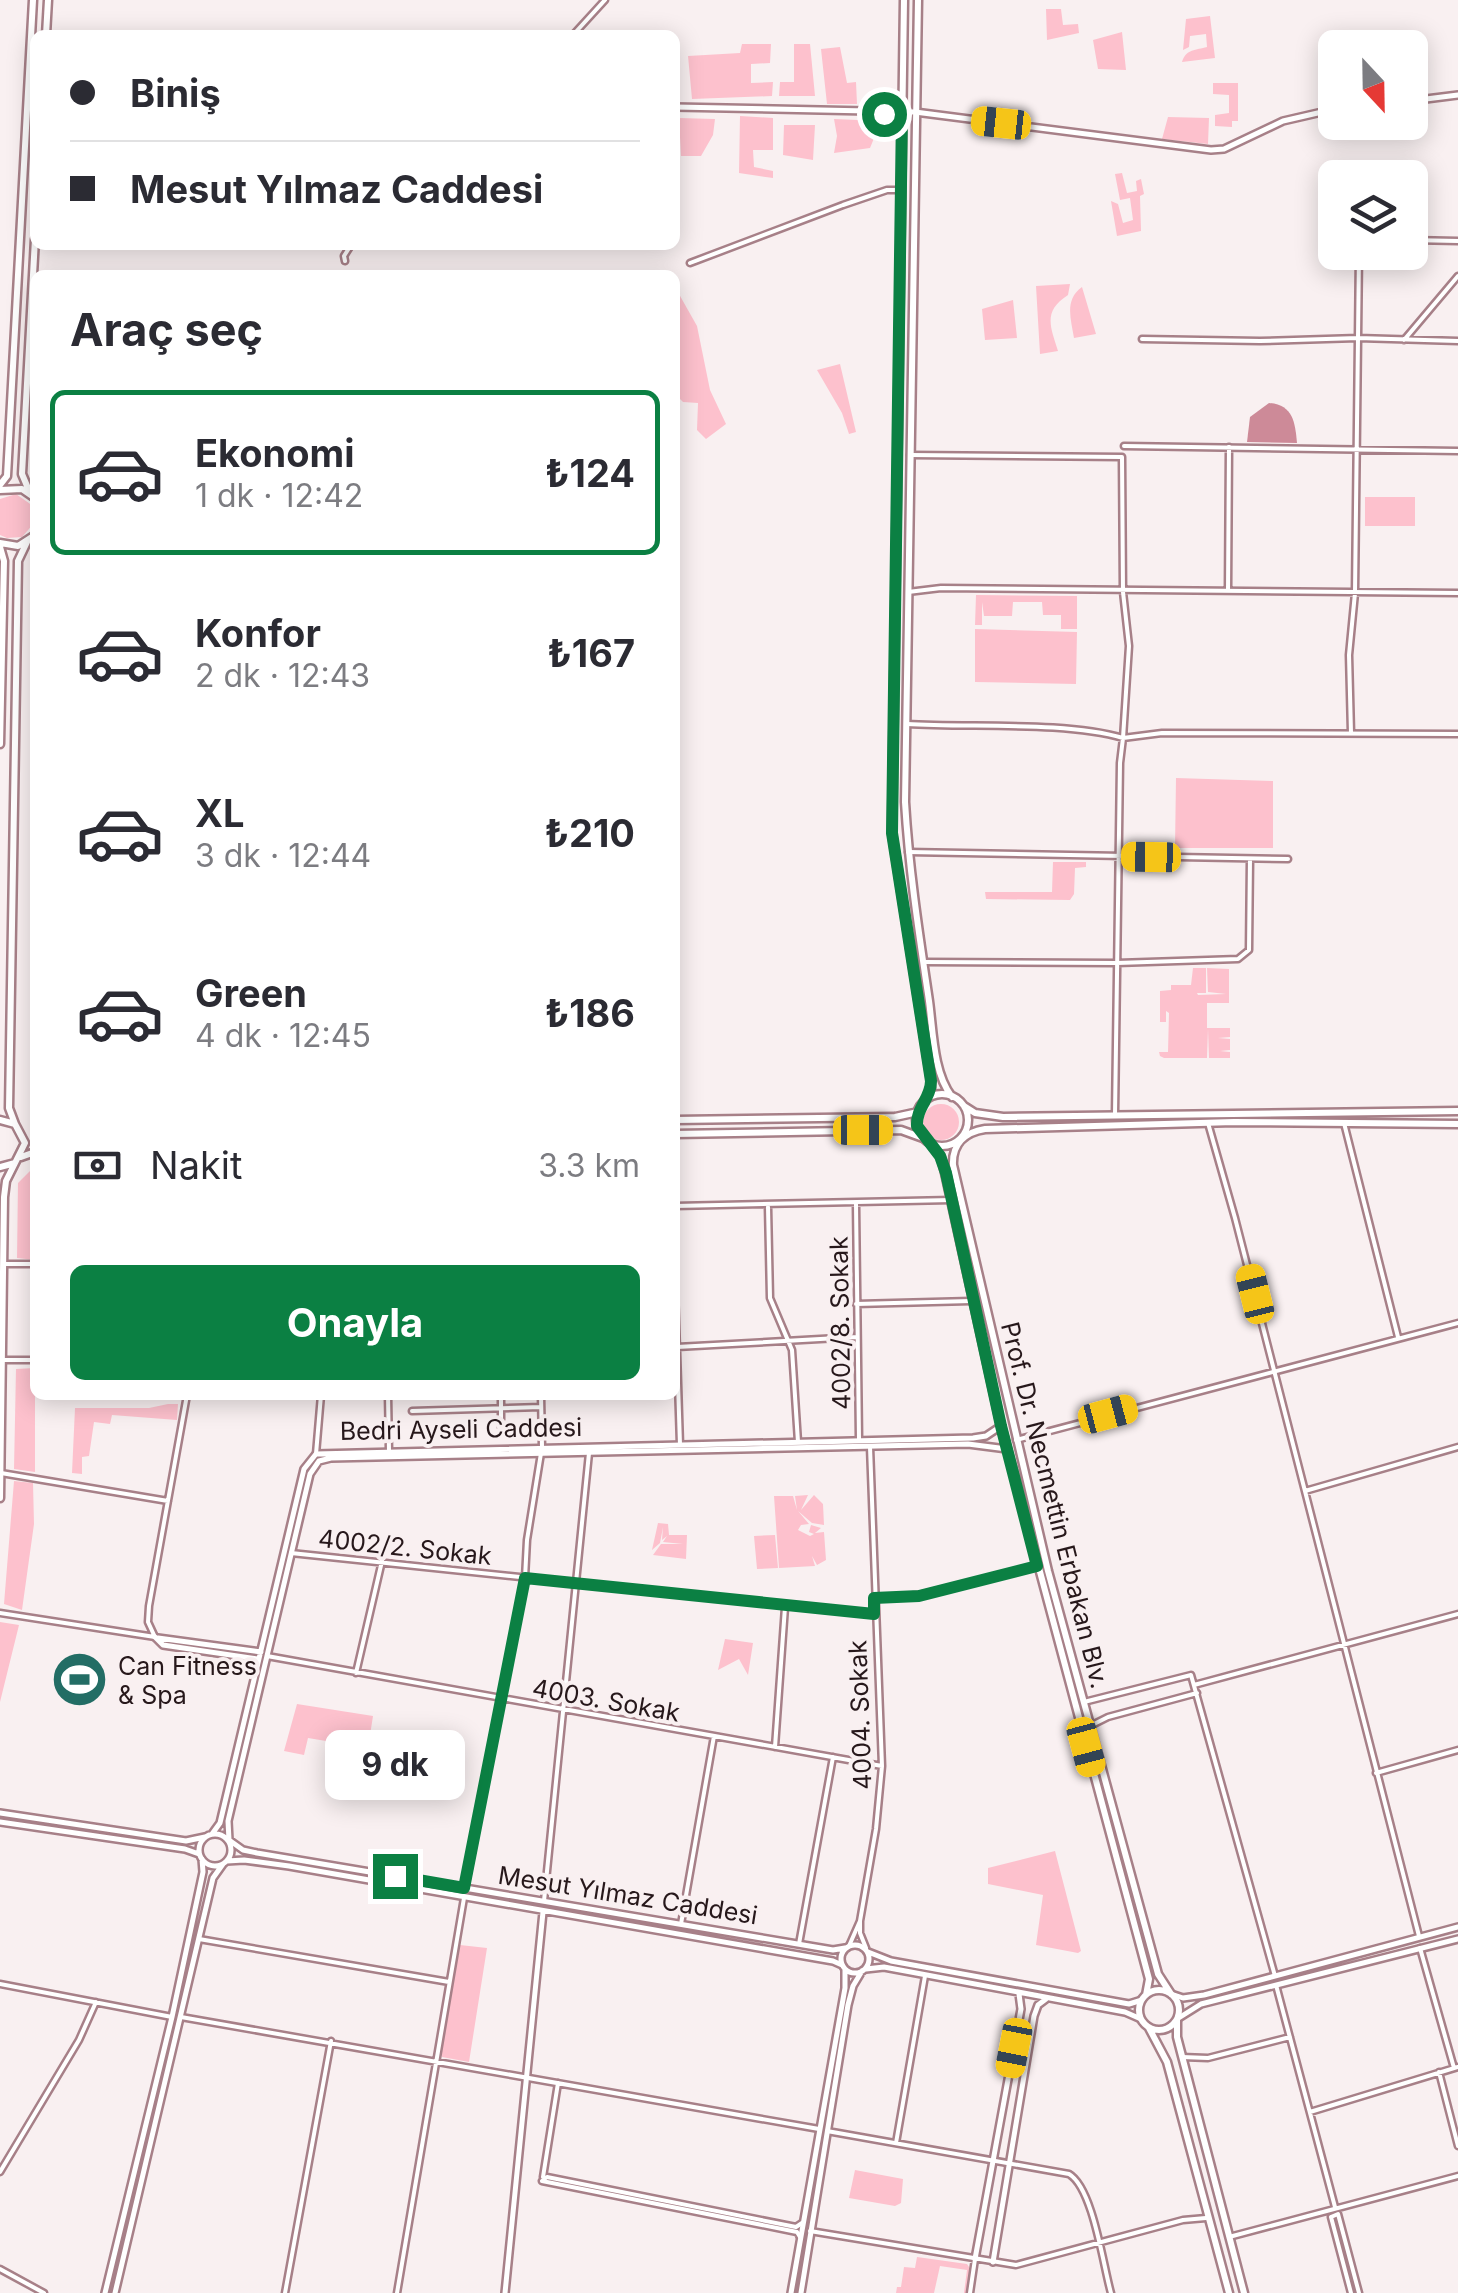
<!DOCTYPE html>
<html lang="tr">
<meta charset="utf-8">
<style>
:root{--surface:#fff;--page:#f2f2f3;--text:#2b2b33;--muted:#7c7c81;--line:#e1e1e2;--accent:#0b8043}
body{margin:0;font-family:Inter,sans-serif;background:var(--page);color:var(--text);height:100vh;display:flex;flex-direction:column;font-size:38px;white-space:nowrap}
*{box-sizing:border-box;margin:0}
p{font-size:32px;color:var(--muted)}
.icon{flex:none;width:55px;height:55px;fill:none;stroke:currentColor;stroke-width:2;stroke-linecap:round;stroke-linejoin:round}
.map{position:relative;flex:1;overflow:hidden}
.details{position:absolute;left:30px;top:270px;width:650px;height:1130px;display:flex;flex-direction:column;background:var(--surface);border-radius:15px;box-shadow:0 5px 25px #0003}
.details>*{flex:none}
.guide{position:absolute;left:30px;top:30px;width:650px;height:220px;border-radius:15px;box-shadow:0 5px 25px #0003;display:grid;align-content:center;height:220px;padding:0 40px;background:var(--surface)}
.needle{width:65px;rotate:158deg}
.buttons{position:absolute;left:1318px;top:30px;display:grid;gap:20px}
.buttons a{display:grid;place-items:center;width:110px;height:110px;border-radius:15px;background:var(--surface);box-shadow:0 5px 25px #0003;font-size:50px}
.end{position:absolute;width:45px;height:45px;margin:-22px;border:12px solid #0b8043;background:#fff;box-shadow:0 0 0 5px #fff}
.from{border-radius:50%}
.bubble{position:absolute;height:70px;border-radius:15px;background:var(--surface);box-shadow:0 5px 25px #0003;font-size:32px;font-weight:700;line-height:70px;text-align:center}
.car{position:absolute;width:30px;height:60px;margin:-30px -15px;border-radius:12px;box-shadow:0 0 8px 2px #0007;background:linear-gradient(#f5c518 24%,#345 0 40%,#f5c518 0 76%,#345 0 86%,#f5c518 0)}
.guide b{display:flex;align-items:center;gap:35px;height:95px;font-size:38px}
.guide b+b{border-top:2px solid var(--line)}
.guide i{width:25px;height:25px;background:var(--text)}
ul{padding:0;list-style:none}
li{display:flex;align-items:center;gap:30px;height:165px;margin:0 20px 15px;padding:0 20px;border:5px solid transparent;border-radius:15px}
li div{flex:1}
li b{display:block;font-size:38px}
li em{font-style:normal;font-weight:700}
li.active{border-color:var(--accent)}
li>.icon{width:90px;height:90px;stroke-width:1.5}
h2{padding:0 40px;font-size:45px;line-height:120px}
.pay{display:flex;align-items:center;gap:25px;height:110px;padding:0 40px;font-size:38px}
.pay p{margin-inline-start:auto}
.cta{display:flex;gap:20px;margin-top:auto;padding:20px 40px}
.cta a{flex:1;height:115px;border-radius:15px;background:var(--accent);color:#fff;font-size:40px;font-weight:700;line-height:115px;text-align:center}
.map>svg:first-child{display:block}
.green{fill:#fdc1cd}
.water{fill:#cd8a98}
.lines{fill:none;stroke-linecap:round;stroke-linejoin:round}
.street-casing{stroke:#a78088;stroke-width:9}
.secondary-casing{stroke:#a78088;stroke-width:10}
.primary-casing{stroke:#a78088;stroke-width:11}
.street{stroke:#fff;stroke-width:4}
.secondary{stroke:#fff;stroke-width:5}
.primary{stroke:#fff;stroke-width:6}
.route{stroke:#0b8043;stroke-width:12}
.labels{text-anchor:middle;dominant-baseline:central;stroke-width:8;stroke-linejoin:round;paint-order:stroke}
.street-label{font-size:25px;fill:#27181b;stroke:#f9f0f1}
.poi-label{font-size:25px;fill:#27181b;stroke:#f9f0f1;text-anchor:start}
</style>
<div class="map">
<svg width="1458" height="2293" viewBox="0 0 1458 2293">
<rect width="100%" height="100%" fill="#f9f0f1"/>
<path class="green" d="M1046 9H1061L1063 25 1078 24 1079 33 1047 40Z
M1210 16 1215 58 1182 62C1186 49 1196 50 1207 47L1206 34 1190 36 1189 47 1183 50 1186 19Z
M1122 32 1126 70 1098 69 1093 40Z
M742 44H771L770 63 751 64V83L773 82 772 96 692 99 688 56 740 53Z
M794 44H810L815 96H779L780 82H794Z
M840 47 847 83 856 82 857 104H827L821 49Z
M1213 83H1238V121H1232V127L1215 126V115L1229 113V95L1213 94Z
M740 116 773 118V150H753L754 167 773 171V178L739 173Z
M1168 117 1209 118 1208 144 1162 139Z
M679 118 715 119 713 135 701 156H681Z
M834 119 881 121 870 148 834 153 837 136Z
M784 125H815L813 160 783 155Z
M1122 173 1127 193 1137 191 1136 181 1141 179 1144 194 1140 196 1141 231 1117 236 1111 201 1118 204 1123 223 1133 220 1130 198 1120 200 1115 174Z
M1070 284 1068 295C1043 311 1050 326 1058 351L1040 354 1036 286Z
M675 287 697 326 710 390 726 424 706 439 697 430 698 403 683 402 675 394Z
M1082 287 1096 334 1074 338C1071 319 1064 300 1082 287Z
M1013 300 1017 338 985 340 982 309Z
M840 364 856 432 849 434 842 413 817 370Z
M16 494 33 506 35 522 22 537 7 538 0 535V499Z
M1365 497H1415V526H1365Z
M976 595 1077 596V629H1061V615H1043L1042 602H1013L1012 616H984L982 602V625H975Z
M975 629 1077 632 1076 684 975 682Z
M1176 778 1273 781V848H1175Z
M1053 862H1086V867L1075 868 1074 894 1070 900 986 899 985 892H1052Z
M1193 968H1206V993H1197L1198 995 1226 994 1208 992 1207 968 1229 969V1003H1207V1028H1230V1037L1218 1038 1230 1039V1050L1220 1051 1230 1052V1058H1209L1208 1029 1207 1058H1164L1160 1056 1159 1052H1168L1169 1013 1166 1011V1022H1160V991L1171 990V985H1191Z
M923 1122a18 18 0 1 1 36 0a18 18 0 1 1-36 0Z
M35 1166V1260L17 1258 18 1183Z
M35 1368V1472L14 1469 16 1369Z
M168 1404H178L177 1420 112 1415 110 1424 94 1422 89 1456 82 1457V1474L72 1473 75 1408H149Z
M14 1481 33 1483 34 1524 22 1610 4 1604Z
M808 1495 801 1510 814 1495 823 1504 824 1525 812 1523 798 1511 809 1524 801 1525 798 1530 810 1536 814 1534 809 1532 811 1525 821 1528 815 1533 824 1532 826 1560 817 1565 812 1556 815 1566 779 1568 774 1496H793L797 1510 795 1496Z
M658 1523 668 1524 669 1535H687L686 1559 653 1555 661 1544H683L663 1542 667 1536 662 1540 663 1527 660 1543 652 1550Z
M775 1535 778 1568 757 1569 754 1536Z
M0 1622 19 1625 0 1702Z
M725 1639 753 1643 748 1675 739 1659 718 1670Z
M297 1704 373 1716 368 1748 308 1738 304 1755 284 1751Z
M1055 1851 1081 1951 1078 1953 1036 1945 1043 1895 988 1884V1868Z
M460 1945 487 1948 469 2062 442 2057 441 2054Z
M855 2170 903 2179 901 2203 895 2206 849 2198Z
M917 2257 967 2264 971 2270 968 2293H964L967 2270 940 2266 934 2293H896L897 2287H901L904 2267 915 2268Z"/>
<path class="water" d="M1269 403C1293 405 1295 422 1297 443L1247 442 1250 417Z"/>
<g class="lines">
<defs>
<path id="street" d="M573 35 605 0
M1410 240 1458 241
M1359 252 1358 338 1458 341
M345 261 344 256 351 245
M690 263 843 205 887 190H901
M1142 339 1260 341 1358 338 1355 593 1349 655 1351 733
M1404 340 1458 276
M1124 446 1458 451
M1228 591 1229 447
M908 592 941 588 1458 593
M907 724C971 728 1064 721 1123 738L1129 646 1123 592 1122 457 910 455
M908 852 1288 859
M923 962 1117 963 1238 959 1249 950 1250 859
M1115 1115 1120 763 1123 738 1162 733 1458 734
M1208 1123 1235 1218 1419 1936
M1344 1123 1398 1337
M856 1204 859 1439
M675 1206 952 1200
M768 1207 770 1298 792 1350 798 1442
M4 1264H35
M675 1290 680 1445
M856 1304 971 1301
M677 1347 856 1337
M3 1360H35
M388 1395 389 1451
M501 1395V1427
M412 1411 541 1407
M1016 1440 1458 1323
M316 1454 321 1395
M1 1473 168 1501
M1305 1491 1458 1447
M291 1553 874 1614
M874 1598 919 1595 1037 1566
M0 1613 155 1637
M154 1635 148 1622 149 1606 187 1395
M267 1656 882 1766
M356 1673 382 1561
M1194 1685 1458 1614
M1084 1702 1191 1675 1275 1976
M1092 1725 1108 1717 1197 1693
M775 1747 785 1607
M1376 1773 1458 1750
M465 1888 525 1578 527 1540 542 1447 541 1395
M544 1901 589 1453
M860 1921 876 1829 882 1766 870 1447
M681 1924 714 1736
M199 1939 449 1982
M799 1944 833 1757
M849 1946 860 1921V1933L866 1948
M1420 1948 1454 2068
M0 1984 172 2017
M1276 1985 1335 2207
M181 2017 819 2129
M1182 2057 1208 2058 1290 2037
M1439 2072 1458 2146
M1310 2112 1458 2067
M827 2131 1069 2174C1093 2188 1103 2265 1111 2293
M896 2143 925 1976
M0 2172 79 2040 96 2002
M543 2177 558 2083
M1331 2217 1338 2214 1359 2293
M1331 2217 1351 2293
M810 2231 1016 2265 1183 2220 1206 2218
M800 2237 797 2232 542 2181 547 2177 796 2227 802 2223
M1229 2237 1458 2176
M0 2269 44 2293
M285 2293 331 2041
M397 2293 464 1898
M970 2293 975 2259"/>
<path id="secondary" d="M1410 101 1458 95
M675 107 915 112 1211 150 1224 149 1283 121 1335 109
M155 1637 163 1645 258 1659
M158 1638 261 1652
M0 1813 186 1841 205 1837
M0 1822 185 1849 199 1854
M199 1850a16 16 0 1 1 32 0a16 16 0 1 1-32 0Z
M212 1834 220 1823 304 1469 316 1454 973 1438 986 1436 1001 1426
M227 1861 244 1860 289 1866 833 1961 842 1965
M841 1959a14 14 0 1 1 28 0a14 14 0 1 1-28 0Z
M845 1948 833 1950 257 1853 243 1850 229 1840 228 1821 310 1474 319 1461 331 1458 968 1444 1007 1449
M868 1952 891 1961 1129 2004 1142 2000
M866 1969 884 1967 1125 2012 1141 2019
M1171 1994 1183 1998 1204 1995 1458 1927
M1177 2019 1201 2004 1458 1939
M975 2259 1021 2009 1019 1994
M993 2262 1034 2016 1038 2005 1046 1999
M105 2293 172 2017 203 1872 202 1859
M115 2293 213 1878 223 1864
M505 2293 543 1912
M791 2293 845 1988V1969
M801 2293 848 2005 853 1986 862 1971"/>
<path id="primary" d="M904 0 892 833 931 1081V1090L925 1102
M918 0 905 802C909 869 919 934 929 1001 933 1030 933 1073 952 1097
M46 35 48 0
M0 485 7 476 33 0
M0 490 22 489 35 498
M30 493 22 474 35 239
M0 543 18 546 35 535
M0 547 4 561 0 744
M916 1120a26 26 0 1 1 52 0a26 26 0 1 1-52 0Z
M964 1106 975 1113 1003 1117 1458 1111
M0 1120 15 1124 25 1143 15 1163 0 1167
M675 1120 895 1117 918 1112
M15 1124 9 1108 18 561 27 542
M675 1134 901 1130 923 1138
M930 1143 941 1157 945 1173 1001 1426 1149 1979 1146 1995
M21 1157 35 1152
M0 1498 4 1197 6 1181 15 1163
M1139 2010a20 20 0 1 1 40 0a20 20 0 1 1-40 0Z
M1171 1994 1158 1974 1048 1571 953 1165C952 1144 965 1132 985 1129L1234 1122 1458 1124
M1177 2019V2037L1244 2293
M1149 2028 1167 2062 1229 2293"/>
</defs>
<use href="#street" class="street-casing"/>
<use href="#secondary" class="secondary-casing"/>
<use href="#primary" class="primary-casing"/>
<use href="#street" class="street"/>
<use href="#secondary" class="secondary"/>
<use href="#primary" class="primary"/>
</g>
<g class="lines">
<path class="route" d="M395 1876 464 1888 525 1578 874 1614V1598L919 1596 1037 1566 1001 1426 946 1173 940 1156 917 1126C916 1108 931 1098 931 1081L892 833 902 112 884 114"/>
</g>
<defs>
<symbol id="stadium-disc" viewBox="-11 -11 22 22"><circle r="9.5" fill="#236d65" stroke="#f9f0f1"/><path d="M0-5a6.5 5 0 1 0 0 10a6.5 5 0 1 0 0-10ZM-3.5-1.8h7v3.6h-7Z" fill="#fff"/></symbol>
</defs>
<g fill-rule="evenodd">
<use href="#stadium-disc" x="48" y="1648" width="63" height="63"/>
</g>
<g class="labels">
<g class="street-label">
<text transform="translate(840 1323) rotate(-91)">4002/8. Sokak</text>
<text transform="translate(461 1429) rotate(-1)">Bedri Ayseli Caddesi</text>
<text transform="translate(1055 1505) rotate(76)">Prof. Dr. Necmettin Erbakan Blv.</text>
<text transform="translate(405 1547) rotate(6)">4002/2. Sokak</text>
<text transform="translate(606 1700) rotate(10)">4003. Sokak</text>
<text transform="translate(860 1715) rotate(-92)">4004. Sokak</text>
<text transform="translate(628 1895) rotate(9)">Mesut Yılmaz Caddesi</text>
</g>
<g class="poi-label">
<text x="118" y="1666">Can Fitness<tspan x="118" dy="29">&amp; Spa</tspan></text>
</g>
</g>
</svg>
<div class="buttons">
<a><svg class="needle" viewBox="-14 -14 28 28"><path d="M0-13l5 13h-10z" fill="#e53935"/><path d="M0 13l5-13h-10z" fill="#7c7c81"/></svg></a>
<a><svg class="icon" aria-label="layers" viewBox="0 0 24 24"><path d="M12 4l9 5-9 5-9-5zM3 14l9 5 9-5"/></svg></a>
</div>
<i class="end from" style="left:884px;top:114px"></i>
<i class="end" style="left:395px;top:1876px"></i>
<div class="bubble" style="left:325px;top:1730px;width:140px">9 dk</div>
<i class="car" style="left:1001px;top:123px;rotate:276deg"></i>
<i class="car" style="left:1151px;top:857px;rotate:271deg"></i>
<i class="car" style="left:863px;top:1130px;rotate:90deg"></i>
<i class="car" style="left:1255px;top:1294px;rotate:346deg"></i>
<i class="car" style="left:1108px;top:1414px;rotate:75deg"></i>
<i class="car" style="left:1086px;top:1747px;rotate:165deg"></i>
<i class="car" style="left:1014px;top:2048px;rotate:191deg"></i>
<div class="guide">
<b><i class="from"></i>Biniş</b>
<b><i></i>Mesut Yılmaz Caddesi</b>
</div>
<section class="details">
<h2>Araç seç</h2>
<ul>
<li class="active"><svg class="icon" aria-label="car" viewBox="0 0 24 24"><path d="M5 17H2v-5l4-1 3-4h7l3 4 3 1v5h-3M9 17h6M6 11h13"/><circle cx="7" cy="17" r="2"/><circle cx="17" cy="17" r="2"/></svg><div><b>Ekonomi</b><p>1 dk · 12:42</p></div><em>₺124</em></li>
<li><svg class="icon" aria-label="car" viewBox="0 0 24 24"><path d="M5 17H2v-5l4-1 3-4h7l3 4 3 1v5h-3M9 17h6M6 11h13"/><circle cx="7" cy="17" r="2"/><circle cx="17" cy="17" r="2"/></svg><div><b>Konfor</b><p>2 dk · 12:43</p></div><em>₺167</em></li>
<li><svg class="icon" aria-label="car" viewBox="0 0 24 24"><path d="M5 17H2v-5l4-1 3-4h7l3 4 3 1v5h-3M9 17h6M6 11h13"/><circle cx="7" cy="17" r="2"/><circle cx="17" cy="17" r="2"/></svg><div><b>XL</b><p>3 dk · 12:44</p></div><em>₺210</em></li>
<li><svg class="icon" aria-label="car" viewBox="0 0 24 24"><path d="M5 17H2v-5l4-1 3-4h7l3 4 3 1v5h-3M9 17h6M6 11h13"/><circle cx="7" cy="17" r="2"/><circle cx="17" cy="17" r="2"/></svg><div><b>Green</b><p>4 dk · 12:45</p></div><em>₺186</em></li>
</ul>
<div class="pay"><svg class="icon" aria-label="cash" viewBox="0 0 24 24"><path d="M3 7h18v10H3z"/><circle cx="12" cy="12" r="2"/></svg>Nakit<p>3.3 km</p></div>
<div class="cta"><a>Onayla</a></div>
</section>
</div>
